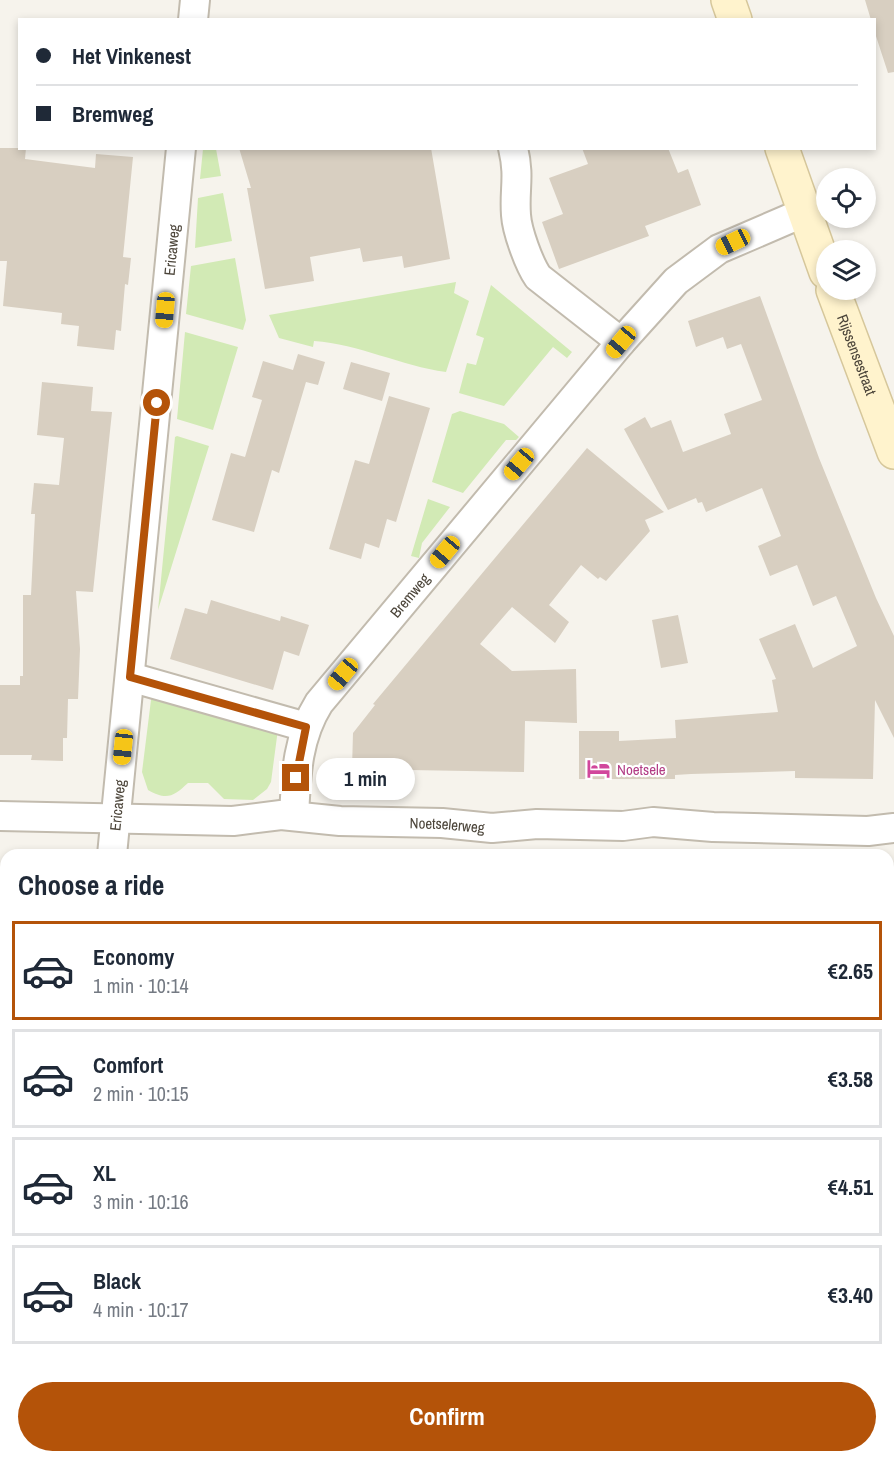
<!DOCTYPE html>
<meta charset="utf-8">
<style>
:root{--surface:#fff;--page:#f2f2f3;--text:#1f2937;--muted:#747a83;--line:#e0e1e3;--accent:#b45309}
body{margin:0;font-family:"Archivo Narrow",sans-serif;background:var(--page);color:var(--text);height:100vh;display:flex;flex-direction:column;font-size:22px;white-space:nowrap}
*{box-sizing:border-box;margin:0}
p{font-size:20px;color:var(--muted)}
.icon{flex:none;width:33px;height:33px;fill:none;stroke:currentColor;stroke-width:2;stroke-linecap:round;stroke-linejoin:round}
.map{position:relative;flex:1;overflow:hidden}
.panel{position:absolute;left:0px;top:849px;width:894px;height:614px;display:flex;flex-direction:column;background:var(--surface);border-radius:18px 18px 0 0;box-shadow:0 3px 9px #0003}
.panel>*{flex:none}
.guide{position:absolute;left:18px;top:18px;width:858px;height:132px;border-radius:0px;box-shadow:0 3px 9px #0003;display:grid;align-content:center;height:132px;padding:0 18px;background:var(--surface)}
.tools{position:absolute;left:816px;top:168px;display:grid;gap:12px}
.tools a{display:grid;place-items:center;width:60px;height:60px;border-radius:50%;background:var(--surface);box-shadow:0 3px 9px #0003;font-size:30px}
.end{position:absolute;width:27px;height:27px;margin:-14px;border:8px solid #b45309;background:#fff;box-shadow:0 0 0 3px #fff}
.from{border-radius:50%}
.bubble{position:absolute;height:42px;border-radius:21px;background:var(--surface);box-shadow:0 3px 9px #0003;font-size:20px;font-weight:700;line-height:42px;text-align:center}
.car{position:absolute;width:18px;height:36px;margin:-18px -9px;border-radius:8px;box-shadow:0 0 4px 2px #0007;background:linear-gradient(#f5c518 24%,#345 0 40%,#f5c518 0 76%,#345 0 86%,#f5c518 0)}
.guide b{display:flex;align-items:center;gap:21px;height:57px;font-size:22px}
.guide b+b{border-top:2px solid var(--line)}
.guide i{width:15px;height:15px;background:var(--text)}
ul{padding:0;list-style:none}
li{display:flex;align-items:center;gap:18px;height:99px;margin:0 12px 9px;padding:0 6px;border:3px solid var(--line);border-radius:0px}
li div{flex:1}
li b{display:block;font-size:22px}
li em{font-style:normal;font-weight:700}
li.on{border-color:var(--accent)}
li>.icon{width:54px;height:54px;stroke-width:1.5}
h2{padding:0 18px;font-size:27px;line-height:72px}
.button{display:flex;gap:12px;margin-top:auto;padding:12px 18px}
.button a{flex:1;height:69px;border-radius:36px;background:var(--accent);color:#fff;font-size:24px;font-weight:700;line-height:69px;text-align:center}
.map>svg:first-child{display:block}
.green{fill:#d2eab5}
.building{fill:#d8cfc1}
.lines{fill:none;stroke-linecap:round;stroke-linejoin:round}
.street-casing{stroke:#c2bbae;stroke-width:32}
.secondary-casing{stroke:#d6c79b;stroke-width:36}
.street{stroke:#fff;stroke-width:28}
.secondary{stroke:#fff3cd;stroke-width:33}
.route{stroke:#b45309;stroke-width:8}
.labels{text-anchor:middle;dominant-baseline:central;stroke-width:4.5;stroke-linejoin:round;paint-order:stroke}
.street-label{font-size:15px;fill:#4b4439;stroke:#fff}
.hotel-label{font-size:15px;fill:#b23c85;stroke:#fff;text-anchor:start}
</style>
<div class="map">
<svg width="894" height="1462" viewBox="0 0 894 1462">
<rect width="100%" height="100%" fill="#f6f3ec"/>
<path class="green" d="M203 149H216L221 176 200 179Z
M223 193 232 241 195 248 198 198Z
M235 258 246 320 243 330 186 314 191 266Z
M456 282 454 293 469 301 446 372C401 366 359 344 314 341L313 347 279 338 269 315Z
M491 285 572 352 567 358 553 347 504 406 459 393 467 363 476 365 484 338 476 335Z
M185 332 238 347 213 430 177 419Z
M460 411 504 424 519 437 516 440H506L463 493 432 482 452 414Z
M177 436 209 446 158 610 175 437Z
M428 499 450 507 422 543 419 558 411 556Z
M152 692 278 729 271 782 267 789 253 800 224 799 208 783H188C174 796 167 801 148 790L142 772Z"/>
<path class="building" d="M865 0H894V72L888 73 874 30V20H871Z
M0 148H26L25 159 95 168 96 154 133 157 123 257 131 258 128 285 125 284 121 331 116 330 114 350 77 346 79 326 61 324 62 313 3 306 7 261H0Z
M239 148H431L450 259 404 268 402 256 363 262 360 248 310 257 314 281 265 289 247 188H251Z
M582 148H668L678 173 688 169 701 205 645 226 649 236 559 269 542 222 563 214 549 178 588 164Z
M760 296 819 458 876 598 894 636V738L875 700 873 779 795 778V771L691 774 675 775V779H579V731H619V741L676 738 675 720 778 712 772 680 776 679 759 639 795 624 813 668 857 646 836 596 813 606 797 565 770 576 758 546 781 536 762 488 706 512 702 502 698 503 696 498 668 510 624 429 645 417 651 428 671 420 683 452 731 434 724 414 762 400 741 344 727 349 723 337 696 347 688 321Z
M298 354 325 362 318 385 306 382 279 473 272 470 254 532 212 520 231 453 245 457 262 400 252 397 263 361 293 370Z
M351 362 390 373 382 401 343 389Z
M42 382 93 387 91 411 112 412 93 592 76 591 80 649 78 699H68L67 738H63V761L31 760 32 755H0V685H20V676H23V595H31L35 514H31L34 483 59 485 64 438 37 435Z
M389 396 430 408 396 522 387 519 379 548 365 543 361 559 329 549 355 460 369 464Z
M587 448 664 512 645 520 650 531 606 581 600 577 598 579 581 565 549 605 569 622 555 643 512 607 480 644 512 671 576 669 577 723 525 721 524 772 352 769 353 733 375 705 373 704Z
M211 600 280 621 281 616 309 625 299 656 284 651 273 690 170 659 185 608 207 614Z
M678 615 688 663 661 668 652 620Z"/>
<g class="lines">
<defs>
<g id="street">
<path d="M193 20 195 0"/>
<path d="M513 148C520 177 514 189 516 215 517 231 529 264 538 277L621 342"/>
<path d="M130 677 306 727"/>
<path id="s1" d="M0 816 233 821 281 815 340 821 442 823 492 828 537 824 623 826 653 822 713 827 868 831 894 828"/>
<path id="s2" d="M294 816C296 776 297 738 319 703L621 342 676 281 719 249 805 212"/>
<path id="s3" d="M112 855 181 148"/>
<path d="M0 1165 6 1156"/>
<path d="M479 1456 481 1462"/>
<path d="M0 1460 3 1462"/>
</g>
<g id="secondary">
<path d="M728 0 735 20"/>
<path d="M782 148 826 272"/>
<path id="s4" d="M833 290 894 452"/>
</g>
</defs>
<use href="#street" class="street-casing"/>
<use href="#secondary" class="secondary-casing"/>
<use href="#street" class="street"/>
<use href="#secondary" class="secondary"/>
</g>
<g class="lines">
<path class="route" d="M157 403 130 677 306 727 296 778"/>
</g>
<defs>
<symbol id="hotel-bare" viewBox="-9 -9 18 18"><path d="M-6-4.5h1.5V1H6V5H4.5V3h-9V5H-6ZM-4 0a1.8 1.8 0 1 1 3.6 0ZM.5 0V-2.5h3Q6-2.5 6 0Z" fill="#d1479c" stroke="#fff" stroke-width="2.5" paint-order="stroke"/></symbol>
</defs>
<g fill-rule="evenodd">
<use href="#hotel-bare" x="582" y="752" width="33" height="33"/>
</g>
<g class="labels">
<g class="street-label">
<text stroke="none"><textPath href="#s3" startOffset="608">Ericaweg</textPath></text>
<text stroke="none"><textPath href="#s4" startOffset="69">Rijssensestraat</textPath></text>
<text stroke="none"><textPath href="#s2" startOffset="258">Bremweg</textPath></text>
<text stroke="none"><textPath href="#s3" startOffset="50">Ericaweg</textPath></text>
<text stroke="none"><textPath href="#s1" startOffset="448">Noetselerweg</textPath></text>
</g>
<g class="hotel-label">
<text x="617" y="769">Noetsele</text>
</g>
</g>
</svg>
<div class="tools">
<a><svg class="icon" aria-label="locate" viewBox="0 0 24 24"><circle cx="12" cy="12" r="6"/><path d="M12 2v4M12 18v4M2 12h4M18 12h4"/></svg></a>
<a><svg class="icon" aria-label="layers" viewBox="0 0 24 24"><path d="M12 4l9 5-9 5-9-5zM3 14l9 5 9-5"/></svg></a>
</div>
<i class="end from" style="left:157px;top:403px"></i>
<i class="end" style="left:296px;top:778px"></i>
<div class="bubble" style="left:316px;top:758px;width:99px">1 min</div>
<i class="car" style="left:733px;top:242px;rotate:244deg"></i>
<i class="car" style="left:165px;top:310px;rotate:185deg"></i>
<i class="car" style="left:621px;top:342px;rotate:220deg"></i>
<i class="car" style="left:519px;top:464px;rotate:220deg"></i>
<i class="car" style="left:445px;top:552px;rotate:220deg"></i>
<i class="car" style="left:343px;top:674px;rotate:220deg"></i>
<i class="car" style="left:123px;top:747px;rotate:186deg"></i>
<div class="guide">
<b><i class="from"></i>Het Vinkenest</b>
<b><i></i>Bremweg</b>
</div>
<section class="panel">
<h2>Choose a ride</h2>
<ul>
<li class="on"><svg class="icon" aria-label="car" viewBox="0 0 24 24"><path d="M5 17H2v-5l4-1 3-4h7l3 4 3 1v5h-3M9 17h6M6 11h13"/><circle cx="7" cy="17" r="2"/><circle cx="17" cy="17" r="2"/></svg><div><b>Economy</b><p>1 min · 10:14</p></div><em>€2.65</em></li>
<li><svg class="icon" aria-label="car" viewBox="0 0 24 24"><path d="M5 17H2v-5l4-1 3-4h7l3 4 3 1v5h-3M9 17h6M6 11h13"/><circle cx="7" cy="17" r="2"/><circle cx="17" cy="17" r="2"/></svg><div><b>Comfort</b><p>2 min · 10:15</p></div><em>€3.58</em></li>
<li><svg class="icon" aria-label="car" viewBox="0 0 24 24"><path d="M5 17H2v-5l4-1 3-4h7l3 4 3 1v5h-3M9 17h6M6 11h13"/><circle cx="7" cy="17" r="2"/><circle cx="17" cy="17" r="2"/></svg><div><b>XL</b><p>3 min · 10:16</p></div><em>€4.51</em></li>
<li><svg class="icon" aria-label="car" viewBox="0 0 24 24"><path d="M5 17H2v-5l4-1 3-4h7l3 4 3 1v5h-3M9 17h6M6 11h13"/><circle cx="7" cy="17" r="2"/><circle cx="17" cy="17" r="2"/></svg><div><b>Black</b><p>4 min · 10:17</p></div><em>€3.40</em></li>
</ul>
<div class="button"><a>Confirm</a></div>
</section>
</div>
